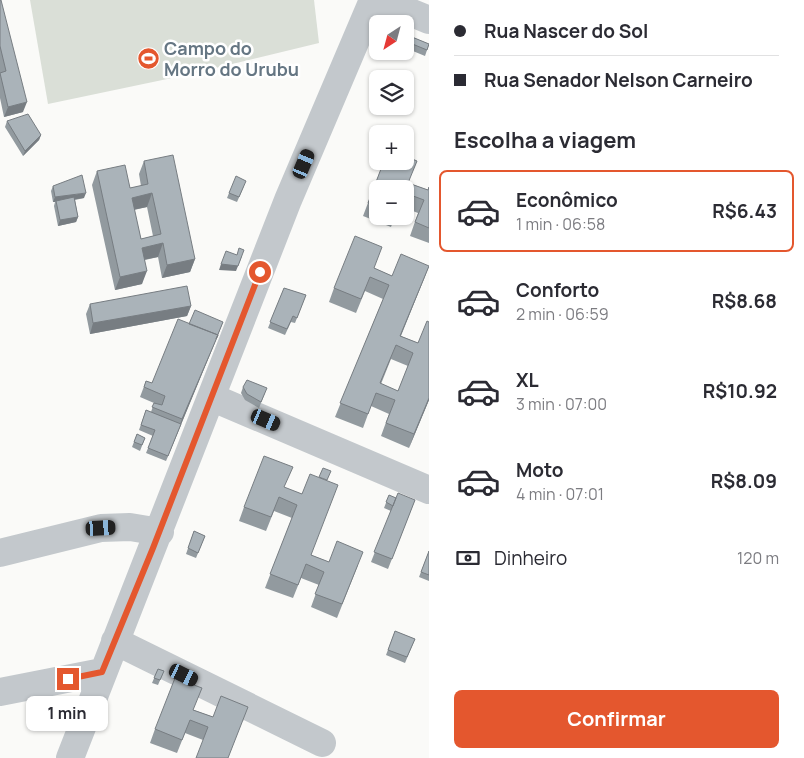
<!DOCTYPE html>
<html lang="pt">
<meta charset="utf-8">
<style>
:root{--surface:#fff;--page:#f2f2f3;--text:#2b2b33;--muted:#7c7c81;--line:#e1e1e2;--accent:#e4572e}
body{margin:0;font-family:Manrope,sans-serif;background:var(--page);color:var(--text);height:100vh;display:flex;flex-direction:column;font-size:19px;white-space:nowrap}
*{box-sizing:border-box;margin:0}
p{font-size:16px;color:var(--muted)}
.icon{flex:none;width:28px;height:28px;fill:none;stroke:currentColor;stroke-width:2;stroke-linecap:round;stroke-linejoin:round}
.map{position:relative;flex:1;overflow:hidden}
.drawer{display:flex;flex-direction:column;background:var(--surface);width:375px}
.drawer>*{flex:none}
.banner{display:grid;align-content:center;height:110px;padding:0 25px;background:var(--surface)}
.needle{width:32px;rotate:216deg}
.controls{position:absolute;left:369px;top:15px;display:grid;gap:10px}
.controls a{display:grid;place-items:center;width:45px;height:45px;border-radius:8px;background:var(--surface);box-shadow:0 1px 4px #0004;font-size:25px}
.end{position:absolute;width:22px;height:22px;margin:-11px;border:6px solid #e4572e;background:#fff;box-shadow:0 0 0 2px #fff}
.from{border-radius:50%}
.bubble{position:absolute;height:35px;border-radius:8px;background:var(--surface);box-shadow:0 1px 4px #0004;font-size:16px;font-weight:700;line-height:35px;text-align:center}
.car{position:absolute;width:15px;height:30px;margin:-15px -8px;border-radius:6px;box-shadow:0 0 4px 1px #0007;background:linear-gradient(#222 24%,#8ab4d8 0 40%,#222 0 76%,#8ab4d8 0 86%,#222 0)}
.banner b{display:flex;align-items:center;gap:18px;height:48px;font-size:19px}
.banner b+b{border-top:1px solid var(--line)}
.banner i{width:12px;height:12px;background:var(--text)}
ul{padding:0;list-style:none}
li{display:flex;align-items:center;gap:15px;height:82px;margin:0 10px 8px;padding:0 15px;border:2px solid transparent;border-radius:8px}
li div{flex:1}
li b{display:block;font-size:19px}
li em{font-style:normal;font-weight:700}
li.current{border-color:var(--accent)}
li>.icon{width:45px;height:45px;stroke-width:1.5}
h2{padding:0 25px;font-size:22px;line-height:60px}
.pay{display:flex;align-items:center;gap:12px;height:55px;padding:0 25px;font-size:19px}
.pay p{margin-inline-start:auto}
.action{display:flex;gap:10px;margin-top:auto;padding:10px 25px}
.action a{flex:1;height:58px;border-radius:8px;background:var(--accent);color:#fff;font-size:20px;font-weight:700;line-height:58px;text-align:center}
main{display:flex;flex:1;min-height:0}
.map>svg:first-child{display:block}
.green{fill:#dadfd7}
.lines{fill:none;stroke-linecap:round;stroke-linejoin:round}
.minor{stroke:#c3c8cc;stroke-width:28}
.wall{fill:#929a9f;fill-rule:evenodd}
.shaded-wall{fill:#777d82}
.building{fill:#aab3b9;stroke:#777d82;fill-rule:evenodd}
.route{stroke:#e4572e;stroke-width:6}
.labels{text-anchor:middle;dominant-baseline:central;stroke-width:5;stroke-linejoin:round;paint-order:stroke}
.poi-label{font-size:18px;font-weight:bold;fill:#657683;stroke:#fff;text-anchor:start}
</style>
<main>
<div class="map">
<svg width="429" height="758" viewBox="0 0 429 758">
<rect width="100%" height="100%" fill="#fafaf8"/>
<path class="green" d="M30 0H314L319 43 191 74 48 104Z"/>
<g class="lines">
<path class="minor" d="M381 0 429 20
M211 397 429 490
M0 553 101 528 130 527 160 532
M115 641 322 743
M0 692 102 672
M70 758 288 200 373 0"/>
</g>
<path class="wall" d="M0 0 23 112 4 117 0 98Z
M412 37 429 44 425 56 408 49Z
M7 121 41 135 39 140 23 156 5 127Z
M144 161 195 259 190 272 162 278 158 257 145 260 142 284 115 290 92 185 97 171 130 188 141 186 139 174ZM147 207 153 236 141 239 134 210Z
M384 161 409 183 428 190 429 187V243L410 236 418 213 405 208V189H378V216H395L391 227 363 216Z
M53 186 84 198 75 200 78 217 76 222 58 226 54 206 55 202H53L51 191Z
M244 186 237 202 227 198 229 193Z
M429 266 401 336 418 343 429 322V400L409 448 381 436 389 414 371 406 363 428 335 417 383 299 365 291 356 313 329 302 334 288 374 268 392 276ZM391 359 408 366 398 391 381 384Z
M284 288 306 295 295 323 291 322 285 335 268 328Z
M90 304 191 306 187 316 90 334 86 314Z
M223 322 166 461 146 453 153 436 139 430 146 410 151 412 154 403 140 397 146 381 152 383 189 324Z
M243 387 265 393 259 408 245 400 241 393Z
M137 434 145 438 140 451 132 447Z
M327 480 311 555 329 562 358 565 337 618 311 607 319 585 301 578 293 598 265 588 292 518 274 511 266 531 239 521 244 507 285 488 302 494Z
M389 495 396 498 415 500 388 569 371 562 391 511 384 508Z
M194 531 205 536 196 558 186 554Z
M429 551V581L419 577Z
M395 631 415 639 405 663 386 655Z
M158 669 164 671 158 685 152 683Z
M194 710 213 717 244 720 203 740 185 733 177 753 150 743 155 729Z"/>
<path class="shaded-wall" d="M27 102 23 112 4 117 8 107Z
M41 135 39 140 23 156 25 151Z
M86 193 84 198 56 202V201L55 202H53L55 197Z
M152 193 147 207 127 211 132 198Z
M78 217 76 222 58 226 60 220Z
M163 243 158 257 137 261 142 248Z
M242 256 236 271 219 270 221 264Z
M195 259 190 272 162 278 167 265Z
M429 266 424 279 395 349 400 336Z
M147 271 142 284 115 290 120 277Z
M191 306 187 316 90 334 93 323Z
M223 322 214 345 166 461 182 419Z
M429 398V400L409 448 414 434Z"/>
<path class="building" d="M0 0H1L27 102 8 107 0 73 6 71 0 46Z
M412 37 429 44 427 50 410 43Z
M28 114 41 135 25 151 7 121Z
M173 155 195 259 167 265 163 243 142 248 147 271 120 277 97 171 125 165 130 188 148 184 144 161ZM152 193 161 234 141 239 132 198Z
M405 156 417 161 408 183 428 190 429 187V228L415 222 424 200 405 193V189H378V206L368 203 384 161H405Z
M82 175 86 193 55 197 53 186Z
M236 176 246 181 239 197 229 193Z
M74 197 78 217 60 220 56 201Z
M355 236 382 247 374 268 392 276 401 254 429 266 400 336 418 343 427 321 429 322V398L414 434 386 423 395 400 376 393 368 414 340 403 389 285 370 277 361 299 334 288ZM396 345 413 353 398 391 380 383Z
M239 248 244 250 238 266 221 264 226 251 237 255Z
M187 286 191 306 93 323 90 304Z
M284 288 306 295 297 318 293 316 287 329 270 322Z
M195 310 223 322 216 339 218 335 189 324Z
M178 319 218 335 182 419 152 407 154 403 162 405 165 396 144 387 146 381 152 383Z
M247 380 267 388 261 402 247 394 243 387Z
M146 410 181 424 168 456 148 448 155 430 141 425Z
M137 434 145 438 142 445 134 442Z
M264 456 293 467 284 487 302 494 310 474 338 485 311 555 329 562 337 541 363 552 342 604 315 594 324 572 306 564 298 585 270 574 297 505 279 497 271 517 244 507Z
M323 468 331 471 327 480 319 477Z
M398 493 415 500 392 559 374 552Z
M389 495 396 498 393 506 386 502Z
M194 531 205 536 198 553 188 548Z
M429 551V575L421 572Z
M395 631 415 639 407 657 388 650Z
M158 669 164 671 160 680 154 678Z
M175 678 202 688 193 710 213 717 221 696 248 707 228 758H196L208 727 190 720 182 740 155 729Z"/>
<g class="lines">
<path class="route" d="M68 679 102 672 153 548 260 272"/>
</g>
<defs>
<symbol id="stadium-disc" viewBox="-11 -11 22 22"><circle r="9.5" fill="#e4572e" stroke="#fff"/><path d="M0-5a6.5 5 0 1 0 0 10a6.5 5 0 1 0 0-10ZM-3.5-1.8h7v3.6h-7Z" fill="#fff"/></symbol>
</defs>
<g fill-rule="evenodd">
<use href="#stadium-disc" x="136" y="46" width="25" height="25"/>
</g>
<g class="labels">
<g class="poi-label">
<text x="164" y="48">Campo do<tspan x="164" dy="21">Morro do Urubu</tspan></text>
</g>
</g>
</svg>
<div class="controls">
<a><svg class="needle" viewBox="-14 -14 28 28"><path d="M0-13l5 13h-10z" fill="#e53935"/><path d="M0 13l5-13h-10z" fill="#7c7c81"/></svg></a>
<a><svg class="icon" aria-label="layers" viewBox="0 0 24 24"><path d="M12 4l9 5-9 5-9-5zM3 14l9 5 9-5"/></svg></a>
<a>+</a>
<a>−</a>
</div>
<i class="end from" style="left:260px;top:272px"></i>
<i class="end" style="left:68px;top:679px"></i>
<div class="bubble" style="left:26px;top:696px;width:82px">1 min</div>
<i class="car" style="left:304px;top:164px;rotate:23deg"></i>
<i class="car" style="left:266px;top:420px;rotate:113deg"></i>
<i class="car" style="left:101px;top:528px;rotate:87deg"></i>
<i class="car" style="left:184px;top:675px;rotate:116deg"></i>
</div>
<section class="drawer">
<div class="banner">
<b><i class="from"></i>Rua Nascer do Sol</b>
<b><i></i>Rua Senador Nelson Carneiro</b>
</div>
<h2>Escolha a viagem</h2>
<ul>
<li class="current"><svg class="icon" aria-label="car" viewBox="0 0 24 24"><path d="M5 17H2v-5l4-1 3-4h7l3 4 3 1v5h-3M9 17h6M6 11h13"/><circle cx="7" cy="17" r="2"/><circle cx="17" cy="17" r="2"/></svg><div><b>Econômico</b><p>1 min · 06:58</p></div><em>R$6.43</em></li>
<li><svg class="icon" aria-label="car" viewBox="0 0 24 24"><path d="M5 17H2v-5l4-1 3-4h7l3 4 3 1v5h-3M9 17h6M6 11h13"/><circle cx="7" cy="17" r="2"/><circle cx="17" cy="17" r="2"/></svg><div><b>Conforto</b><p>2 min · 06:59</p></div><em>R$8.68</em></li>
<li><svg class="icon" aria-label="car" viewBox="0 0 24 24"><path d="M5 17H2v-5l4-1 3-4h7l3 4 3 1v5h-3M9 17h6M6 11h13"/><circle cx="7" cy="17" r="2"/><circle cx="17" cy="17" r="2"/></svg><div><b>XL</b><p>3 min · 07:00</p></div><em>R$10.92</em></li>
<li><svg class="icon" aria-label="car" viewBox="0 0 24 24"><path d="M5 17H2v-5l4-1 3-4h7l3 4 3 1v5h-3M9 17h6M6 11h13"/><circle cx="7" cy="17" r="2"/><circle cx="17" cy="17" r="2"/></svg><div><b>Moto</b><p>4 min · 07:01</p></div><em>R$8.09</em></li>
</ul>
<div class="pay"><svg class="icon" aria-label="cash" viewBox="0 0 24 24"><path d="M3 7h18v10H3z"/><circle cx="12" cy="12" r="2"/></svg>Dinheiro<p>120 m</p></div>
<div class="action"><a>Confirmar</a></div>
</section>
</main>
